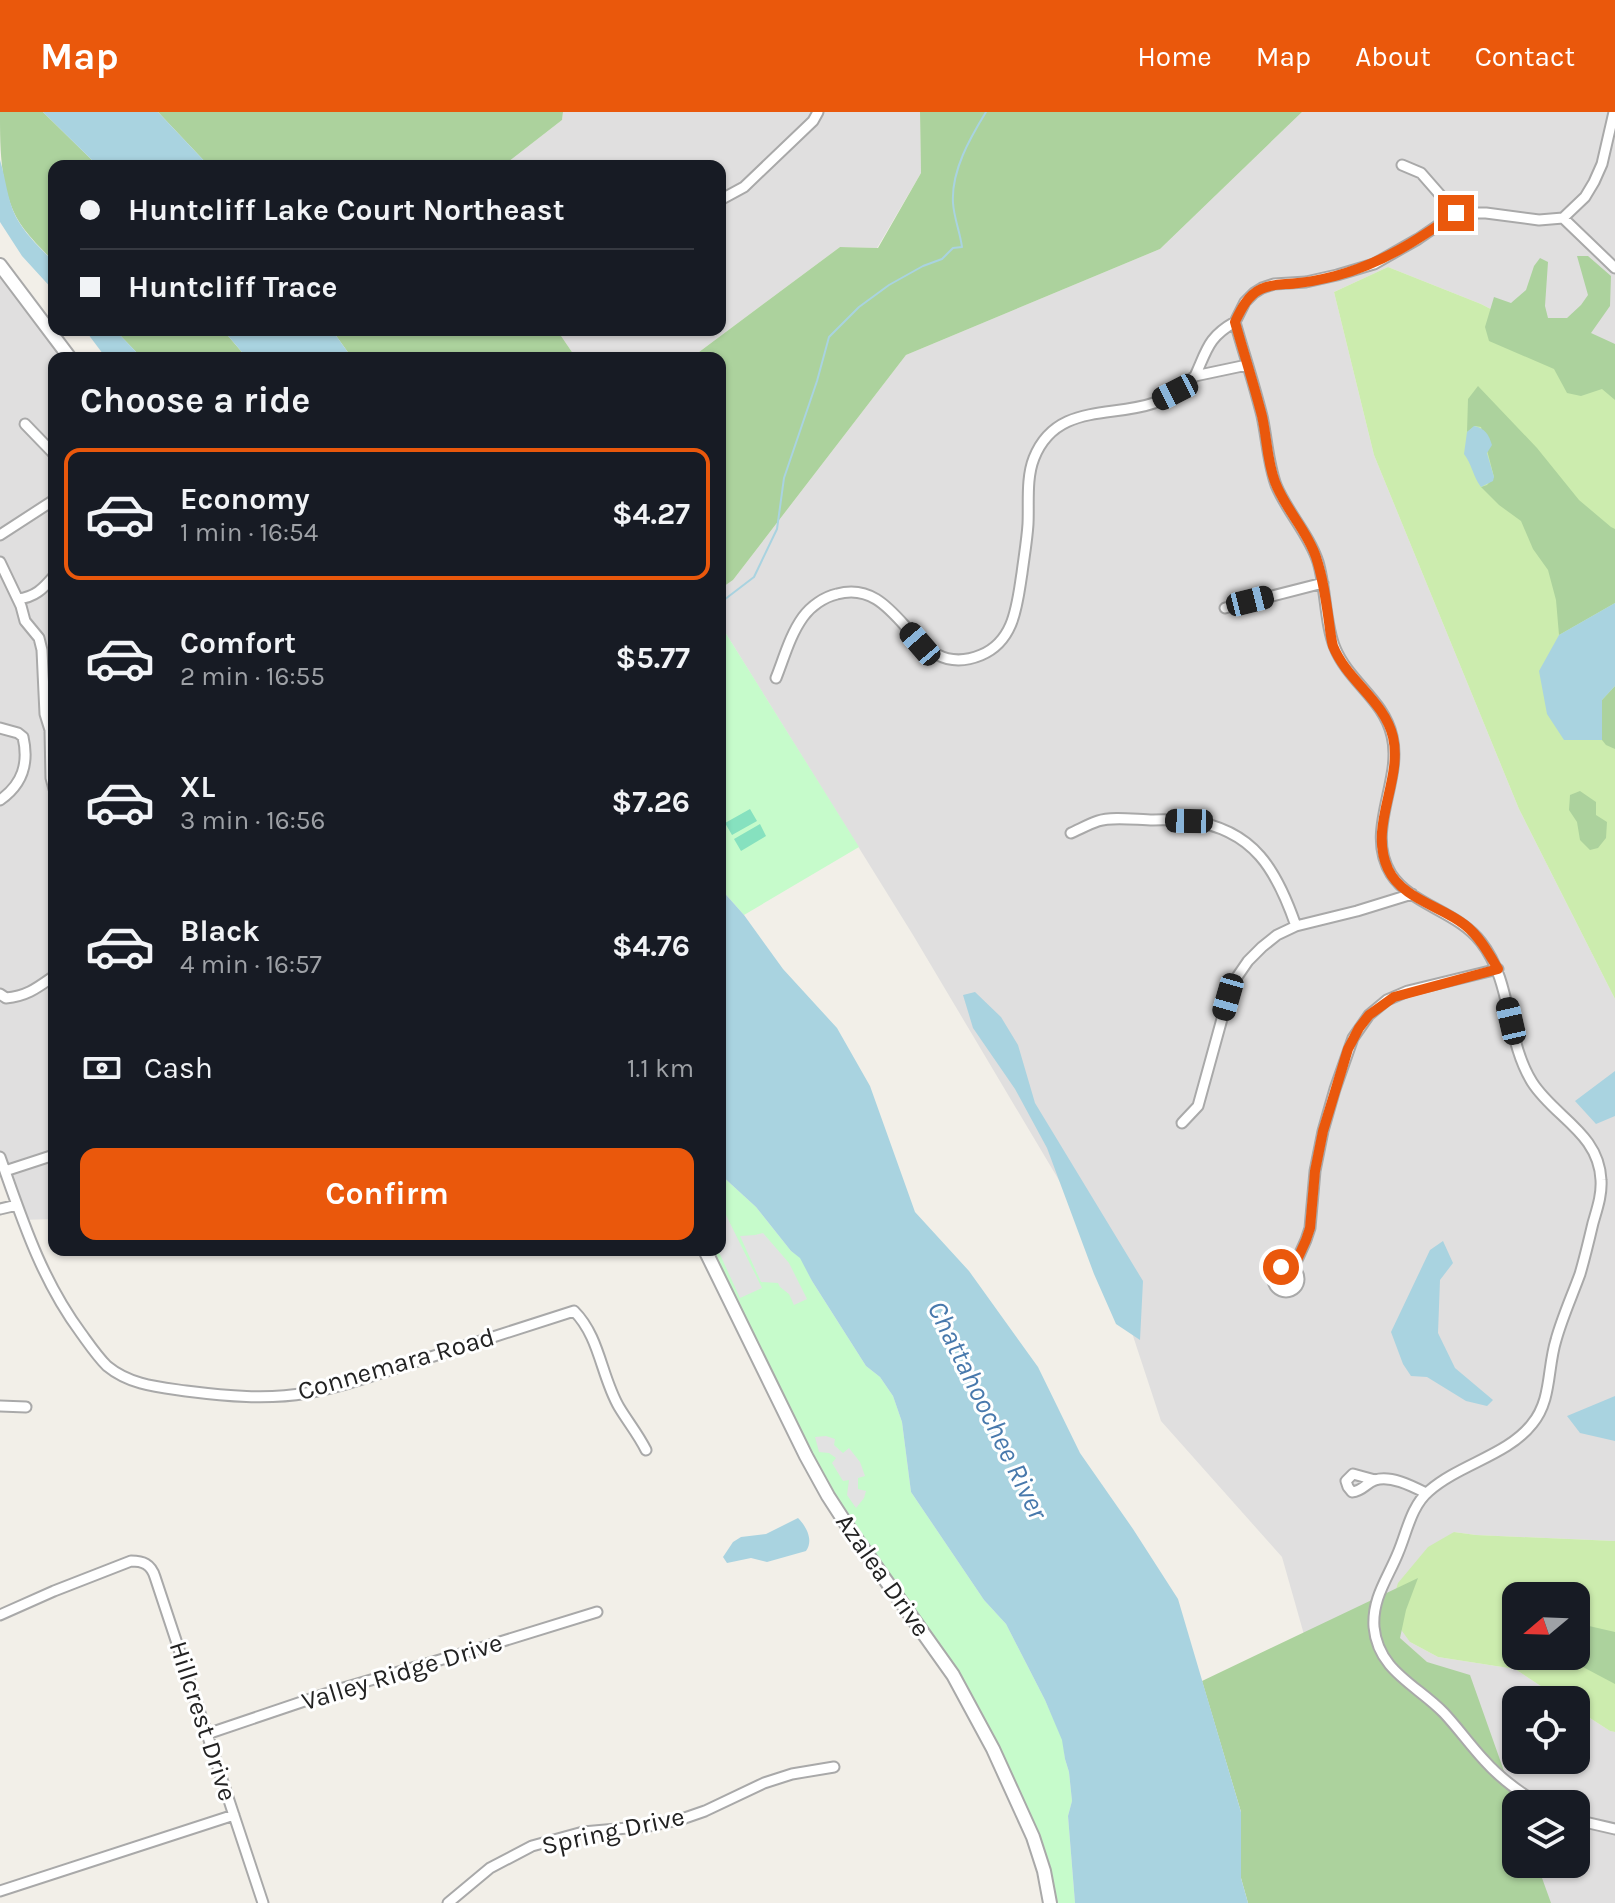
<!DOCTYPE html>
<meta charset="utf-8">
<style>
:root{--surface:#171b24;--page:#242831;--text:#f1f3f6;--muted:#9ea1a6;--line:#363941;--accent:#ea580c}
body{margin:0;font-family:Karla,sans-serif;background:var(--page);color:var(--text);height:100vh;display:flex;flex-direction:column;font-size:30px;white-space:nowrap}
*{box-sizing:border-box;margin:0}
p{font-size:26px;color:var(--muted)}
.icon{flex:none;width:44px;height:44px;fill:none;stroke:currentColor;stroke-width:2;stroke-linecap:round;stroke-linejoin:round}
.map{position:relative;flex:1;overflow:hidden}
.sheet{position:absolute;left:48px;top:240px;width:678px;height:904px;display:flex;flex-direction:column;background:var(--surface);border-radius:16px;box-shadow:0 2px 6px #0004}
.sheet>*{flex:none}
.top-card{position:absolute;left:48px;top:48px;width:678px;height:176px;border-radius:16px;box-shadow:0 2px 6px #0004;display:grid;align-content:center;height:176px;padding:0 32px;background:var(--surface)}
.needle{width:52px;rotate:251deg}
.fabs{position:absolute;left:1502px;top:1470px;display:grid;gap:16px}
.fabs a{display:grid;place-items:center;width:88px;height:88px;border-radius:16px;background:var(--surface);box-shadow:0 2px 6px #0004;font-size:40px}
.end{position:absolute;width:36px;height:36px;margin:-18px;border:10px solid #ea580c;background:#fff;box-shadow:0 0 0 4px #fff}
.from{border-radius:50%}
.car{position:absolute;width:24px;height:48px;margin:-24px -12px;border-radius:10px;box-shadow:0 0 6px 2px #0007;background:linear-gradient(#222 24%,#8ab4d8 0 40%,#222 0 76%,#8ab4d8 0 86%,#222 0)}
.top-card b{display:flex;align-items:center;gap:28px;height:76px;font-size:30px}
.top-card b+b{border-top:2px solid var(--line)}
.top-card i{width:20px;height:20px;background:var(--text)}
ul{padding:0;list-style:none}
li{display:flex;align-items:center;gap:24px;height:132px;margin:0 16px 12px;padding:0 16px;border:4px solid transparent;border-radius:16px}
li div{flex:1}
li b{display:block;font-size:30px}
li em{font-style:normal;font-weight:700}
li.on{border-color:var(--accent)}
li>.icon{width:72px;height:72px;stroke-width:1.5}
h2{padding:0 32px;font-size:36px;line-height:96px}
.pay{display:flex;align-items:center;gap:20px;height:88px;padding:0 32px;font-size:30px}
.pay p{margin-inline-start:auto}
.action{display:flex;gap:16px;margin-top:auto;padding:16px 32px}
.action a{flex:1;height:92px;border-radius:16px;background:var(--accent);color:#fff;font-size:32px;font-weight:700;line-height:92px;text-align:center}
header{display:flex;align-items:center;gap:48px;box-sizing:border-box;height:112px;padding:0 40px;background:var(--accent);color:#fff}
header strong{font-size:38px}
nav{display:flex;gap:44px;margin-inline-start:auto;font-size:28px}
.map>svg:first-child{display:block}
.residential{fill:#e0dfdf;fill-rule:evenodd}
.grass{fill:#ccecae;fill-rule:evenodd}
.forest{fill:#acd29d}
.park{fill:#c6fbcb}
.pitch{fill:#86e1bf}
.parking{fill:#e2e2e2}
.water{fill:#a9d3e0}
.lines{fill:none;stroke-linecap:round;stroke-linejoin:round}
.stream{stroke:#a9d3e0;stroke-width:2}
.minor-casing{stroke:#a9a9a9;stroke-width:13}
.tertiary-casing{stroke:#a9a9a9;stroke-width:16}
.minor{stroke:#fff;stroke-width:9}
.tertiary{stroke:#fff;stroke-width:12}
.route{stroke:#ea580c;stroke-width:10}
.labels{text-anchor:middle;dominant-baseline:central;stroke-width:6;stroke-linejoin:round;paint-order:stroke}
.street-label{font-size:26px;fill:#222;stroke:#fff}
.water-label{font-size:28px;font-style:italic;fill:#4879ac;stroke:#fff}
</style>
<header>
<strong>Map</strong>
<nav><a>Home</a><a>Map</a><a>About</a><a>Contact</a></nav>
</header>
<div class="map">
<svg width="1615" height="1791" viewBox="0 0 1615 1791">
<rect width="100%" height="100%" fill="#f2efe8"/>
<path class="residential" d="M563 0H920L921 61 877 136 840 135 691 246H576L557 218H720V54H503L562 8Z
M1302 0H1615V261L1481 192 1388 155 1334 180 1374 343 1519 697 1615 887V1429L1476 1423 1454 1420 1410 1530 1438 1545 1515 1557 1562 1588H1516V1648H1576V1597L1610 1619 1615 1620V1791H1405L1360 1720 1282 1445 1161 1309 1110 1154 913 823 720 512V477L733 468 906 243 1160 137ZM1516 1692H1576V1752H1516Z
M0 149 70 246H54V1107L20 1108 0 1064Z"/>
<path class="grass" d="M1388 155 1481 192 1615 261V887L1519 697 1374 343 1334 180Z
M1454 1420 1476 1423 1615 1429V1620L1610 1619 1576 1597V1588H1562L1515 1557 1438 1545 1410 1530 1389 1501 1398 1471 1428 1435ZM1516 1484H1576V1544H1516Z"/>
<path class="forest" d="M0 0H43L98 54H54V150C44 139 33 129 24 117 0 85 0 39 0 0Z
M158 0H563L562 8 503 54H209Z
M920 0H1302L1160 137 906 243 733 468 720 477V246H691L840 135 878 136 921 61Z
M1577 144H1588L1611 164 1610 194 1591 221 1615 232V288L1602 277 1581 284 1567 281 1554 257 1489 229 1485 215 1494 185 1511 191 1526 178 1534 154 1540 146 1548 150 1545 194 1548 206H1567L1581 193 1588 183Z
M115 218H223L247 246H142Z
M332 218H557L576 246H352Z
M1478 274 1537 336 1579 388 1611 415 1615 417V491L1559 523 1556 488 1548 458 1533 437 1521 409 1499 393 1481 375 1487 373 1494 365 1481 315 1475 314 1467 320 1468 287Z
M1615 574V637L1606 633 1602 628V588Z
M1580 679 1596 690V703L1607 710 1606 726 1598 736 1590 738 1580 728 1577 710 1569 698 1570 683Z
M1418 1466 1406 1498 1400 1526 1427 1550 1470 1563 1516 1693V1752H1537L1551 1791H1248L1241 1766V1700L1202 1569Z
M1576 1508 1589 1514 1615 1520V1572L1581 1554 1557 1544H1576Z"/>
<path class="park" d="M720 512 859 735 744 803 720 776Z
M720 1062 756 1095 791 1139 801 1146 812 1169 866 1254 880 1265 893 1284 902 1310 911 1380 984 1488 1006 1512 1045 1588 1063 1628 1065 1647 1069 1660 1072 1689 1068 1704 1075 1791H1054L999 1641 850 1408 698 1138H720Z"/>
<path class="pitch" d="M750 697 757 709 732 723 725 711Z
M760 712 766 724 741 739 734 727Z"/>
<path class="parking" d="M724 1099 762 1176 740 1186 718 1138H720V1101Z
M763 1121 789 1151 807 1187 794 1193 789 1182 780 1175 778 1171 761 1170 740 1124 755 1123Z
M826 1324 835 1327 834 1333 843 1341 849 1336 860 1350 865 1364 858 1366V1377L866 1379 864 1386 856 1396 847 1383 849 1368 843 1369 832 1351 836 1346 829 1341 819 1340 815 1325Z"/>
<path class="water" d="M43 0H158L209 54H98Z
M0 48C6 67 7 87 16 105 25 122 41 137 54 150V179L22 144 0 110Z
M85 218H115L142 246H106Z
M223 218H332L352 246H247Z
M1474 314C1485 316 1489 323 1492 333L1487 341 1494 365 1493 369 1481 375C1473 365 1472 352 1464 342L1467 320Z
M1615 491V574L1602 588V628H1564L1547 602 1539 559 1559 523Z
M720 776 744 803 783 857 837 916 870 974 915 1100 969 1159 1038 1255 1080 1341 1133 1417 1178 1487 1241 1700V1766L1248 1791H1075L1068 1704 1072 1689 1069 1660 1065 1647 1062 1628 1045 1588 1006 1512 984 1488 911 1380 902 1310 893 1284 880 1265 866 1254 812 1169 800 1146 791 1139 756 1095 720 1062V891L725 889 724 881 720 876Z
M975 880 1001 905 1018 933 1035 991 1143 1169 1140 1228 1116 1212 1094 1162 1047 1036 1015 977 973 916 963 883Z
M1615 959V1004L1596 1012 1575 989Z
M1443 1129 1453 1151 1440 1168 1438 1221 1455 1256 1493 1288 1487 1294 1466 1289 1427 1265 1411 1264 1403 1252 1391 1220 1430 1138Z
M1615 1284V1329L1580 1321 1567 1304Z
M798 1406C806 1414 814 1428 806 1439L767 1450 751 1446 727 1451 723 1445 733 1430 741 1425 766 1422Z"/>
<g class="lines">
<path class="stream" d="M720 491 754 465 777 417 784 366 817 269 829 225 859 195 889 173 923 154 942 147 953 136 962 135C960 120 954 106 953 91 951 59 970 26 986 0"/>
<defs>
<path id="minor" d="M1402 53 1421 61 1456 101
M720 88 744 75 813 9 818 0
M1563 106 1615 156
M1235 210C1208 225 1207 238 1195 264L1247 253
M25 312 54 342
M0 423 54 388
M0 450 21 494 25 509 39 526 42 538 45 602 50 618 51 666 54 677
M18 487C35 485 43 477 54 464
M1225 496 1323 471
M776 566C784 546 790 523 803 505 811 494 824 485 837 482 903 464 911 572 981 543 1015 529 1017 492 1022 461 1024 445 1027 428 1028 412 1029 391 1026 366 1034 346 1056 291 1111 306 1154 291 1170 285 1182 274 1195 264
M0 616 18 621 23 625C29 651 23 672 0 688
M1071 721C1080 717 1089 712 1098 709 1112 704 1138 708 1153 708 1166 708 1178 707 1190 709 1254 717 1277 759 1296 814
M0 882 6 886C27 884 37 876 54 864
M1182 1011 1198 994 1228 885 1237 865 1248 849 1262 835 1277 823 1296 814 1357 799 1412 782
M0 1045C22 1107 41 1167 81 1221 89 1232 97 1244 107 1254 130 1273 158 1275 186 1279 226 1284 267 1288 307 1281 343 1275 377 1262 412 1251 466 1234 520 1216 574 1199 600 1225 601 1264 619 1295 628 1310 638 1322 646 1338
M5 1059 54 1043
M0 1097 17 1093
M1273 1167a13 13 0 1 1 26 0a13 13 0 1 1-26 0Z
M1293 1157 1306 1128 1310 1116 1315 1059 1323 1019 1335 977 1353 926 1369 903 1387 888 1408 879 1498 857
M0 1294 26 1295
M1375 1368 1353 1362 1346 1369 1348 1375 1352 1380C1363 1379 1366 1371 1375 1368 1391 1363 1412 1374 1426 1381
M0 1503 54 1479 131 1449C143 1449 151 1452 155 1465L263 1791
M207 1622 340 1577 474 1538 597 1500
M1539 1692C1519 1680 1500 1666 1484 1648 1470 1633 1458 1616 1444 1601 1417 1573 1378 1559 1374 1515 1372 1486 1388 1466 1398 1441 1407 1420 1411 1394 1429 1379 1460 1352 1508 1343 1532 1312 1552 1288 1547 1257 1556 1228 1562 1206 1572 1184 1580 1162 1585 1145 1589 1128 1593 1111 1597 1097 1602 1083 1601 1068 1599 1021 1554 1005 1532 970 1505 926 1513 871 1481 830 1457 799 1411 793 1391 762 1364 719 1403 669 1392 624 1384 588 1349 570 1335 536 1325 513 1326 476 1318 450 1309 422 1287 400 1276 373 1268 351 1267 327 1262 304 1254 272 1244 242 1235 210L1245 190 1254 181 1262 176 1274 172 1306 170 1337 163 1374 152 1418 127 1456 101H1486L1539 108 1563 106 1585 85 1594 70 1602 52 1614 0
M1576 1708 1615 1717
M0 1779 234 1703
M448 1791 490 1756 532 1734 583 1720 650 1714 679 1708 705 1699 764 1671 792 1662 834 1655"/>
<path id="tertiary" d="M0 153 70 246
M705 1138 806 1344 828 1384 852 1421 953 1563 993 1637 1033 1725 1044 1759 1050 1791"/>
</defs>
<use href="#minor" class="minor-casing"/>
<use href="#tertiary" class="tertiary-casing"/>
<use href="#minor" class="minor"/>
<use href="#tertiary" class="tertiary"/>
</g>
<g class="lines">
<path class="route" d="M1281 1155 1293 1157 1306 1128 1310 1116 1315 1059 1323 1019 1348 937 1359 916 1369 903 1394 885 1498 857C1489 842 1480 825 1465 813 1441 794 1402 787 1388 757 1368 714 1403 669 1393 625 1384 588 1347 569 1333 534 1331 527 1330 518 1329 510 1326 488 1323 466 1316 445 1307 418 1285 397 1275 370 1267 349 1267 326 1262 304 1254 273 1244 242 1235 210 1241 197 1248 183 1261 177 1273 171 1285 173 1298 171 1311 170 1323 167 1335 164 1381 152 1418 128 1456 101"/>
</g>
<g class="labels">
<g class="street-label">
<text transform="translate(396 1252) rotate(-16)">Connemara Road</text>
<text transform="translate(883 1463) rotate(55)">Azalea Drive</text>
<text transform="translate(402 1560) rotate(-17)">Valley Ridge Drive</text>
<text transform="translate(203 1609) rotate(72)">Hillcrest Drive</text>
<text transform="translate(613 1719) rotate(-12)">Spring Drive</text>
</g>
<g class="water-label">
<text transform="translate(988 1298) rotate(64)">Chattahoochee River</text>
</g>
</g>
</svg>
<div class="fabs">
<a><svg class="needle" viewBox="-14 -14 28 28"><path d="M0-13l5 13h-10z" fill="#e53935"/><path d="M0 13l5-13h-10z" fill="#9ea1a6"/></svg></a>
<a><svg class="icon" aria-label="locate" viewBox="0 0 24 24"><circle cx="12" cy="12" r="6"/><path d="M12 2v4M12 18v4M2 12h4M18 12h4"/></svg></a>
<a><svg class="icon" aria-label="layers" viewBox="0 0 24 24"><path d="M12 4l9 5-9 5-9-5zM3 14l9 5 9-5"/></svg></a>
</div>
<i class="end from" style="left:1281px;top:1155px"></i>
<i class="end" style="left:1456px;top:101px"></i>
<i class="car" style="left:1175px;top:280px;rotate:243deg"></i>
<i class="car" style="left:1250px;top:489px;rotate:76deg"></i>
<i class="car" style="left:920px;top:532px;rotate:319deg"></i>
<i class="car" style="left:1189px;top:709px;rotate:271deg"></i>
<i class="car" style="left:1228px;top:885px;rotate:196deg"></i>
<i class="car" style="left:1511px;top:909px;rotate:347deg"></i>
<div class="top-card">
<b><i class="from"></i>Huntcliff Lake Court Northeast</b>
<b><i></i>Huntcliff Trace</b>
</div>
<section class="sheet">
<h2>Choose a ride</h2>
<ul>
<li class="on"><svg class="icon" aria-label="car" viewBox="0 0 24 24"><path d="M5 17H2v-5l4-1 3-4h7l3 4 3 1v5h-3M9 17h6M6 11h13"/><circle cx="7" cy="17" r="2"/><circle cx="17" cy="17" r="2"/></svg><div><b>Economy</b><p>1 min · 16:54</p></div><em>$4.27</em></li>
<li><svg class="icon" aria-label="car" viewBox="0 0 24 24"><path d="M5 17H2v-5l4-1 3-4h7l3 4 3 1v5h-3M9 17h6M6 11h13"/><circle cx="7" cy="17" r="2"/><circle cx="17" cy="17" r="2"/></svg><div><b>Comfort</b><p>2 min · 16:55</p></div><em>$5.77</em></li>
<li><svg class="icon" aria-label="car" viewBox="0 0 24 24"><path d="M5 17H2v-5l4-1 3-4h7l3 4 3 1v5h-3M9 17h6M6 11h13"/><circle cx="7" cy="17" r="2"/><circle cx="17" cy="17" r="2"/></svg><div><b>XL</b><p>3 min · 16:56</p></div><em>$7.26</em></li>
<li><svg class="icon" aria-label="car" viewBox="0 0 24 24"><path d="M5 17H2v-5l4-1 3-4h7l3 4 3 1v5h-3M9 17h6M6 11h13"/><circle cx="7" cy="17" r="2"/><circle cx="17" cy="17" r="2"/></svg><div><b>Black</b><p>4 min · 16:57</p></div><em>$4.76</em></li>
</ul>
<div class="pay"><svg class="icon" aria-label="cash" viewBox="0 0 24 24"><path d="M3 7h18v10H3z"/><circle cx="12" cy="12" r="2"/></svg>Cash<p>1.1 km</p></div>
<div class="action"><a>Confirm</a></div>
</section>
</div>
